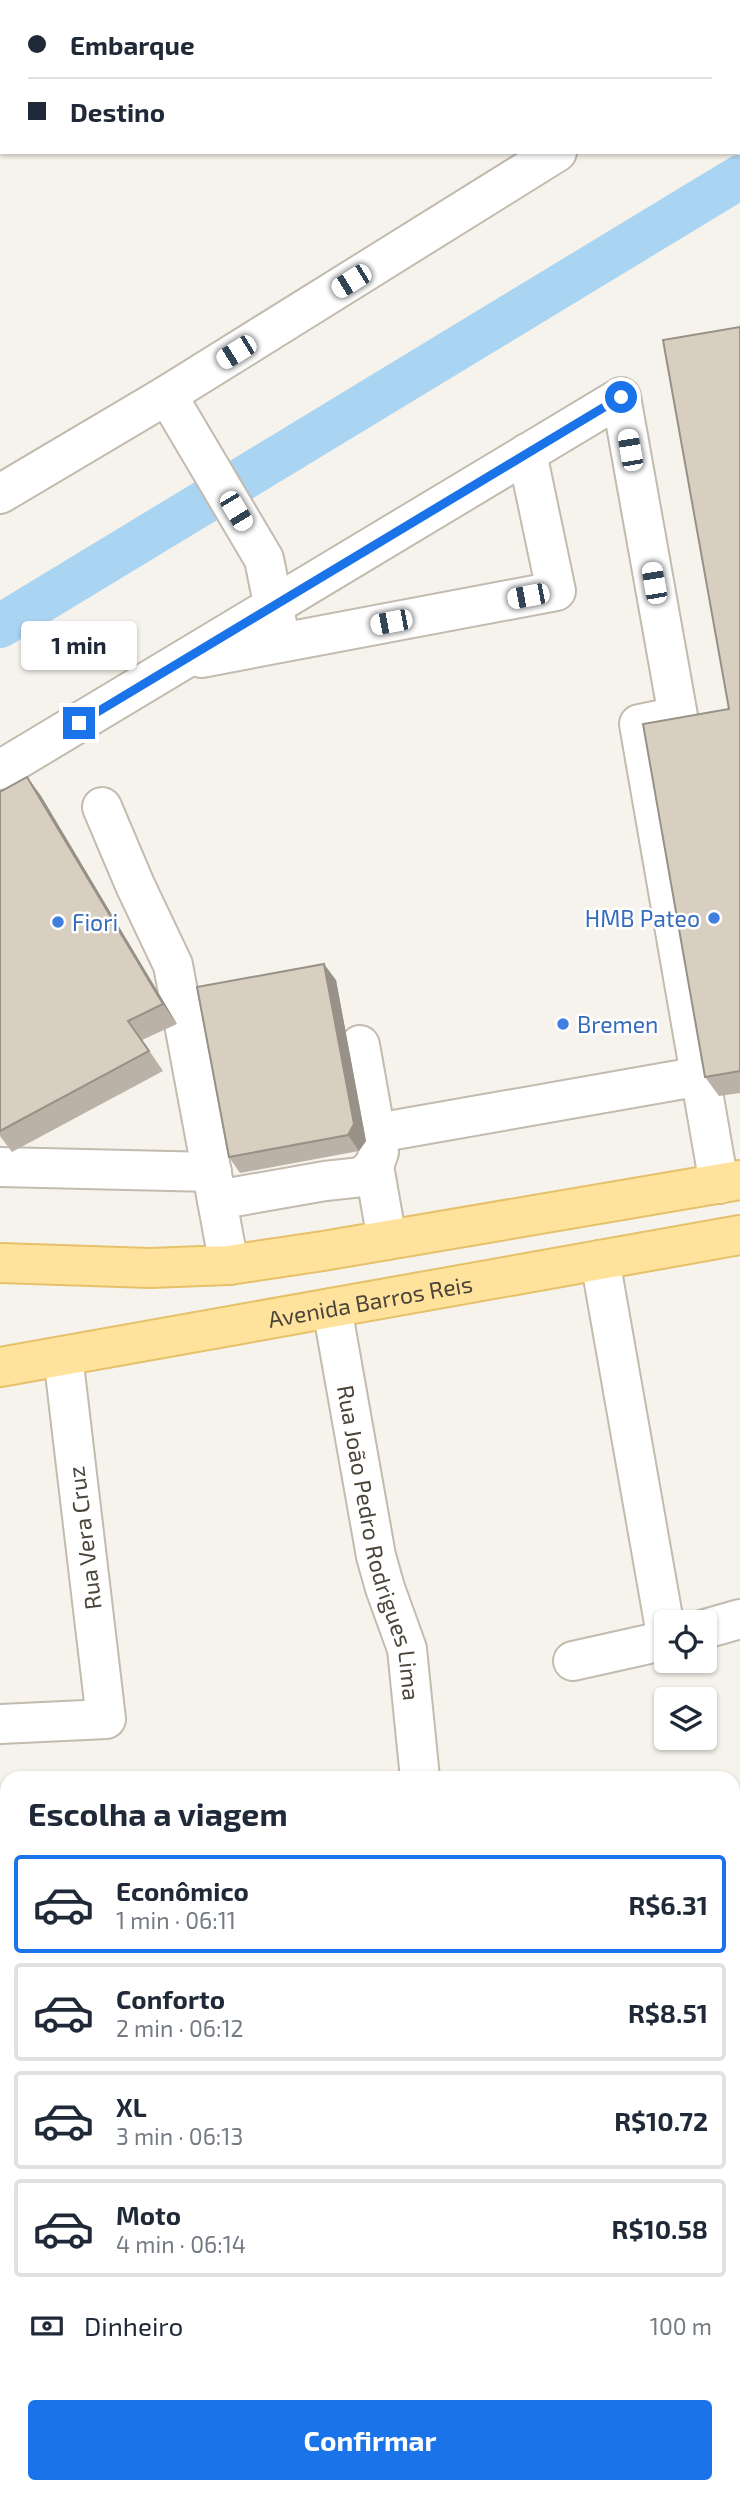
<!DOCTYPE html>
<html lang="pt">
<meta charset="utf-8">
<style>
:root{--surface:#fff;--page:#f6f6f7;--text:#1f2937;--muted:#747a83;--line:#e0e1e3;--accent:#1a73e8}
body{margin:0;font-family:"Exo 2",sans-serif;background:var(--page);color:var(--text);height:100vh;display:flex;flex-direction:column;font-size:26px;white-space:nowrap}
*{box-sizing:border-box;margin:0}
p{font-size:23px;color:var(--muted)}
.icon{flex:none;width:38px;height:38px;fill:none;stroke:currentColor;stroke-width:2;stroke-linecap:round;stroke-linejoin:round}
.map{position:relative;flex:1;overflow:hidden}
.details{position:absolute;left:0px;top:1771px;width:740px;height:723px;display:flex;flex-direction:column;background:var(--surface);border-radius:21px 21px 0 0;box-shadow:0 2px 5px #0004}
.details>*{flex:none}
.top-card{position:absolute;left:0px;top:0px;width:740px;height:154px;box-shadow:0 2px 5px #0004;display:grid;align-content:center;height:154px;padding:0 28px;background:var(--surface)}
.controls{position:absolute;left:654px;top:1610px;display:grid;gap:14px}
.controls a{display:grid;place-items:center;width:63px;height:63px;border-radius:7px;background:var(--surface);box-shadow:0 2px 5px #0004;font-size:35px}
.end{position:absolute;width:32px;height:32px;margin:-16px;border:9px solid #1a73e8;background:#fff;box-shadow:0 0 0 4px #fff}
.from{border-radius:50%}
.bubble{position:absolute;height:49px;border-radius:7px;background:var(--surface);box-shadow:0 2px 5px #0004;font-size:23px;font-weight:700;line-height:49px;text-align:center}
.car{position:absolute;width:21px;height:42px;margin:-21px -10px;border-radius:9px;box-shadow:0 0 5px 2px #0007;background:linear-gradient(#fff 24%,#345 0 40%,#fff 0 76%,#345 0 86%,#fff 0)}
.top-card b{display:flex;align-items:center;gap:24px;height:66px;font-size:26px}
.top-card b+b{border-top:2px solid var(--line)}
.top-card i{width:18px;height:18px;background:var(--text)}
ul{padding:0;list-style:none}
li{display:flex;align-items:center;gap:21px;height:98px;margin:0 14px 10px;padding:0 14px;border:4px solid var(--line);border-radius:7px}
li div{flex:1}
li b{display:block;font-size:26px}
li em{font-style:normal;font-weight:700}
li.current{border-color:var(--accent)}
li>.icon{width:63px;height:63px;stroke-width:1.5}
h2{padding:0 28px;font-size:32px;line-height:84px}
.pay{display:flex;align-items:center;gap:18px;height:77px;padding:0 28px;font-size:26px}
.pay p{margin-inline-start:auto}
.cta{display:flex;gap:14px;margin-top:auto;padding:14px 28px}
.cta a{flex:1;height:80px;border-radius:7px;background:var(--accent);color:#fff;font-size:28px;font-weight:700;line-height:80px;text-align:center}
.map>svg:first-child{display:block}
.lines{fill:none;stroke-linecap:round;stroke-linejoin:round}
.canal{stroke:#a9d4f2;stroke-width:44}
.minor-casing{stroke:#c2bbae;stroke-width:42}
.major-casing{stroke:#e6c16a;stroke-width:42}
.minor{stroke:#fff;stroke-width:38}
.major{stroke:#ffe39c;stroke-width:38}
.wall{fill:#bab2a6}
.shaded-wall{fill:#979187}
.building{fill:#d8cfc1;stroke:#979187;stroke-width:2}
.route{stroke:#1a73e8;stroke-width:9}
.shop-dot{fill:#3f7fe0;stroke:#fff;stroke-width:2.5}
.labels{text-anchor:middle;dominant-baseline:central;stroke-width:5;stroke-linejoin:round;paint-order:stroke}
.shop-label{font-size:23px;fill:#366cbe;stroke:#fff;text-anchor:start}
.street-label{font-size:23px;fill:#4b4439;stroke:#fff}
</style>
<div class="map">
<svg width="740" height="2493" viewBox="0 0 740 2493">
<rect width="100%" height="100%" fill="#f6f3ec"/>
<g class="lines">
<path class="canal" d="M0 626 740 177"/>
<defs>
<g id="minor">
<path d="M738 39 740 38"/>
<path d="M167 395 264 559 278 628"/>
<path d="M0 494 167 395 557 152"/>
<path d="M201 658 556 591 527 453"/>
<path d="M0 770 621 397 678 716 639 724 719 1184"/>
<path d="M102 807 135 885 173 965 229 1265"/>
<path d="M377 1133 701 1076"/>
<path d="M374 1166 387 1240"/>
<path d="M0 1167 212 1172"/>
<path d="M217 1200 325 1181 362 1177 374 1166 379 1152 360 1045"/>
<path id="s1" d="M332 1308 376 1556 385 1588 407 1649 420 1778"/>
<path d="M705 1629 740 1619"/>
<path d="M573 1661 667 1640 600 1260"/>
<path d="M0 1724 106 1719 63 1356"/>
<path d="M0 1880 7 1879"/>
<path d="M733 1908H740"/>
<path d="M733 2416 740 2411"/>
<path d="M259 2487 260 2493"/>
<path d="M558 2487 561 2493"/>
<path d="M625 2493 634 2487"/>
</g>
<g id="major">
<path d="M0 1263 150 1268 229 1265 323 1251 740 1180"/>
<path id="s2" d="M0 1367 740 1235"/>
</g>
</defs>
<use href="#minor" class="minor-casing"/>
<use href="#major" class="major-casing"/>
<use href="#minor" class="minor"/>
<use href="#major" class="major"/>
</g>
<path class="wall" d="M740 327V1093L719 1096 705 1077 729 709Z
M27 777 41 796 177 1024 142 1040 163 1071 12 1152 0 1136V792Z
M336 980 366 1141 359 1151 240 1173 229 1157Z"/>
<path class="shaded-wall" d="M27 777 41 796 177 1024 163 1004Z
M324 964 336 980 366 1141 359 1151 348 1135Z"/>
<path class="building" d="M740 327V1071L705 1077 643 724 729 709 663 340Z
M27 777 163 1004 128 1021 149 1051 0 1131V792Z
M324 964 354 1124 348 1135 229 1157 197 987Z"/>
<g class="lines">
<path class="route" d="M79 723 621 397"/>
</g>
<g class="shop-dot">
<circle cx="714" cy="918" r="7"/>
<circle cx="58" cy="922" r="7"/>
<circle cx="563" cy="1024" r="7"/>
</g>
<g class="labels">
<g class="shop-label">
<text x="700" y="918" text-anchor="end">HMB Pateo</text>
<text x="72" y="922">Fiori</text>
<text x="577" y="1024">Bremen</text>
</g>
<g class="street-label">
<text stroke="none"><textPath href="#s2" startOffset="376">Avenida Barros Reis</textPath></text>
<text transform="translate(84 1538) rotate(-97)">Rua Vera Cruz</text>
<text stroke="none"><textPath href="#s1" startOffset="240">Rua João Pedro Rodrigues Lima</textPath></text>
</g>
</g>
</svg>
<div class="controls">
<a><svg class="icon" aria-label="locate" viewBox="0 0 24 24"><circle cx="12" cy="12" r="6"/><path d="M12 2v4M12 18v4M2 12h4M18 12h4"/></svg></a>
<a><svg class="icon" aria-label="layers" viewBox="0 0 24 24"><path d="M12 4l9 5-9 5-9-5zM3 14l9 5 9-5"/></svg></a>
</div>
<i class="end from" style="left:621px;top:397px"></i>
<i class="end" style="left:79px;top:723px"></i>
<div class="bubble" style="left:21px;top:621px;width:116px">1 min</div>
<i class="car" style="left:351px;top:281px;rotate:238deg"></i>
<i class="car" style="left:236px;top:352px;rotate:238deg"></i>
<i class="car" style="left:630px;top:450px;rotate:350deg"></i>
<i class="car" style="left:236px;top:511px;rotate:149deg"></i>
<i class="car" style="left:654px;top:583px;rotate:350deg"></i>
<i class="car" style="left:528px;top:596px;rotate:259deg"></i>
<i class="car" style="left:391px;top:622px;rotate:259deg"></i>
<div class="top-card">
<b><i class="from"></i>Embarque</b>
<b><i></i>Destino</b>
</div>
<section class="details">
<h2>Escolha a viagem</h2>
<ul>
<li class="current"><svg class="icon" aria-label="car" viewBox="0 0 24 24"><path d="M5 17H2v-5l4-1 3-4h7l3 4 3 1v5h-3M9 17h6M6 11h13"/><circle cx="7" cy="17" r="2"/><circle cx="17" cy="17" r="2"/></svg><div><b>Econômico</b><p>1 min · 06:11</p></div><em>R$6.31</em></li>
<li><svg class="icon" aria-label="car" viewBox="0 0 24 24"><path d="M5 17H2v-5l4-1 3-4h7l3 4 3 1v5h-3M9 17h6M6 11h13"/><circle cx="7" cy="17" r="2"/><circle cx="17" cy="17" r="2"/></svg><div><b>Conforto</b><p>2 min · 06:12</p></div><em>R$8.51</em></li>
<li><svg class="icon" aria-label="car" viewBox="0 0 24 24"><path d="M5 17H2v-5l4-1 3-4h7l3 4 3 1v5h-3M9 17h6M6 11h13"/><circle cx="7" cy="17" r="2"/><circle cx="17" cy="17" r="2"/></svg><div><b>XL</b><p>3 min · 06:13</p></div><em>R$10.72</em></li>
<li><svg class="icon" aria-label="car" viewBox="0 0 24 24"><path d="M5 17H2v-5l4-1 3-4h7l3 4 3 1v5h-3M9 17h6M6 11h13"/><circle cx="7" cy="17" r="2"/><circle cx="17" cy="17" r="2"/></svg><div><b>Moto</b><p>4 min · 06:14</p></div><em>R$10.58</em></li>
</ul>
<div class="pay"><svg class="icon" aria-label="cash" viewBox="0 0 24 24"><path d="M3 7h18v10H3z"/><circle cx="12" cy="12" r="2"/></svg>Dinheiro<p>100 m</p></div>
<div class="cta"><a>Confirmar</a></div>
</section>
</div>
